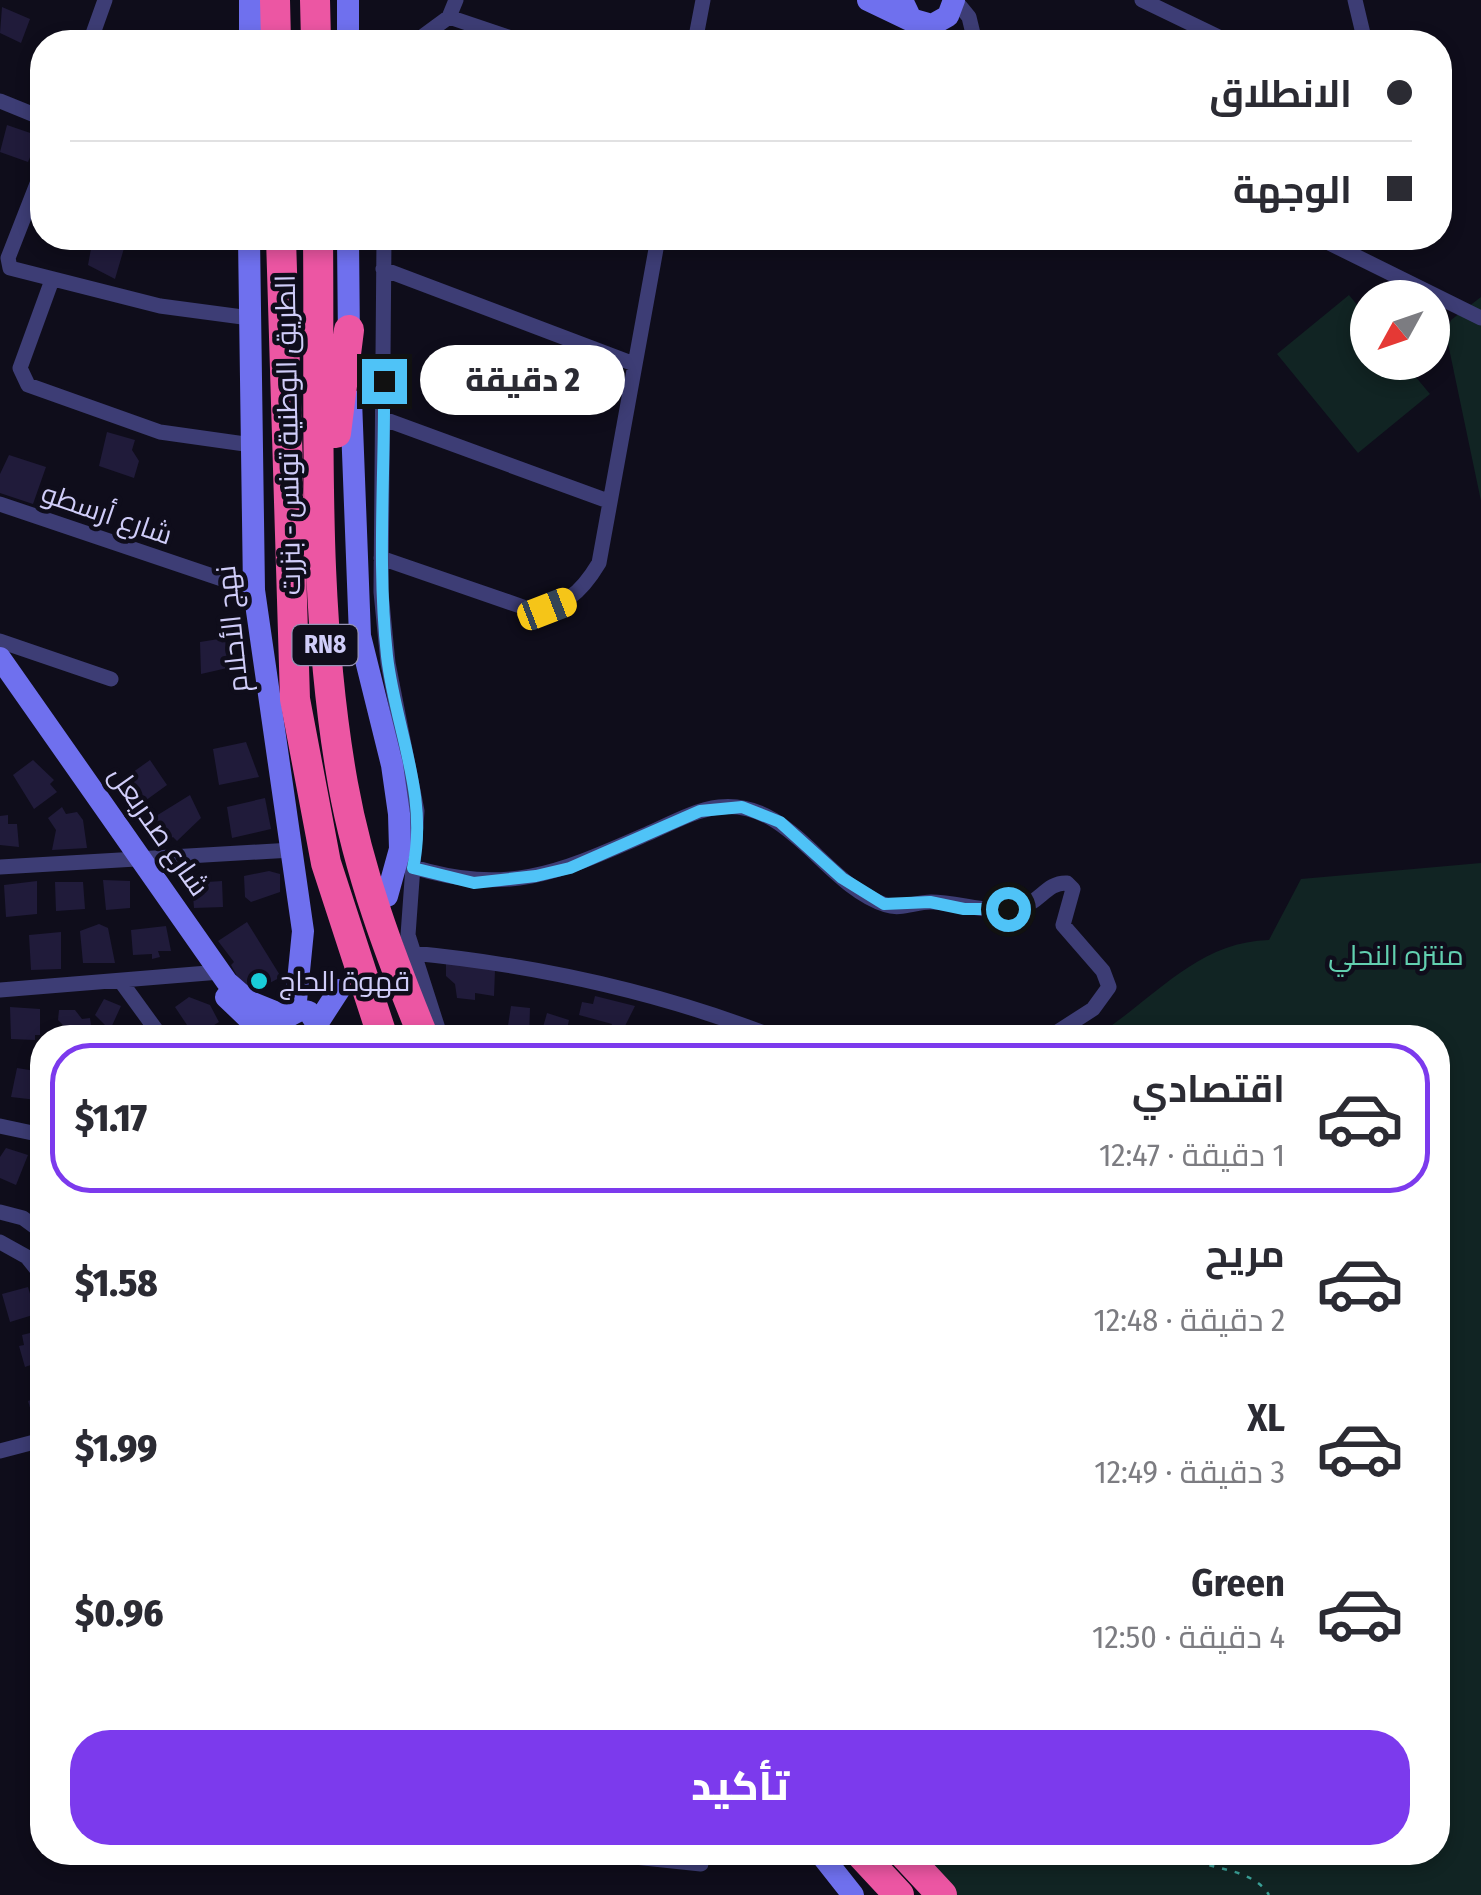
<!DOCTYPE html>
<html lang="ar">
<meta charset="utf-8">
<style>
:root{--surface:#fff;--page:#f2f2f3;--text:#2b2b33;--muted:#7c7c81;--line:#e1e1e2;--accent:#7c3aed}
body{margin:0;font-family:"Fira Sans Condensed",Cairo,sans-serif;background:var(--page);color:var(--text);direction:rtl;height:100vh;display:flex;flex-direction:column;font-size:38px;white-space:nowrap}
*{box-sizing:border-box;margin:0}
p{font-size:32px;color:var(--muted)}
.icon{flex:none;width:55px;height:55px;fill:none;stroke:currentColor;stroke-width:2;stroke-linecap:round;stroke-linejoin:round}
.map{position:relative;flex:1;overflow:hidden;direction:ltr}
.details{position:absolute;left:30px;top:1025px;width:1420px;height:840px;display:flex;flex-direction:column;background:var(--surface);border-radius:40px;box-shadow:0 5px 15px #0003;direction:rtl}
.details>*{flex:none}
.guide{position:absolute;left:30px;top:30px;width:1422px;height:220px;border-radius:40px;box-shadow:0 5px 15px #0003;direction:rtl;display:grid;align-content:center;height:220px;padding:0 40px;background:var(--surface)}
.needle{width:65px;rotate:230deg}
.tools{position:absolute;left:1350px;top:280px;display:grid;gap:20px}
.tools a{display:grid;place-items:center;width:100px;height:100px;border-radius:50%;background:var(--surface);box-shadow:0 5px 15px #0003;font-size:50px}
.end{position:absolute;width:45px;height:45px;margin:-22px;border:12px solid #4fc3f7;background:#111;box-shadow:0 0 0 5px #111}
.from{border-radius:50%}
.bubble{position:absolute;height:70px;border-radius:35px;background:var(--surface);box-shadow:0 5px 15px #0003;font-size:32px;font-weight:800;line-height:70px;text-align:center;direction:rtl}
.car{position:absolute;width:30px;height:60px;margin:-30px -15px;border-radius:12px;box-shadow:0 0 8px 2px #0007;background:linear-gradient(#f5c518 24%,#345 0 40%,#f5c518 0 76%,#345 0 86%,#f5c518 0)}
.guide b{display:flex;align-items:center;gap:35px;height:95px;font-size:38px}
.guide b+b{border-top:2px solid var(--line)}
.guide i{width:25px;height:25px;background:var(--text)}
ul{padding:18px 0 0;list-style:none}
li{display:flex;align-items:center;gap:30px;height:150px;margin:0 20px 15px;padding:0 20px;border:5px solid transparent;border-radius:40px}
li div{flex:1}
li b{display:block;font-size:38px}
li em{font-style:normal;font-weight:800}
li.active{border-color:var(--accent)}
li>.icon{width:90px;height:90px;stroke-width:1.5}
.action{display:flex;gap:20px;margin-top:auto;padding:20px 40px}
.action a{flex:1;height:115px;border-radius:40px;background:var(--accent);color:#fff;font-size:40px;font-weight:800;line-height:115px;text-align:center}
.map>svg:first-child{display:block}
.green{fill:#112423}
.building{fill:#201b3a}
.lines{fill:none;stroke-linecap:round;stroke-linejoin:round}
.path{stroke:#3aa097;stroke-width:2.5;stroke-dasharray:5 8;stroke-linecap:butt}
.street{stroke:#3d3d75;stroke-width:15}
.secondary{stroke:#6f70ee;stroke-width:22}
.highway{stroke:#ec56a3;stroke-width:30}
.route{stroke:#4fc3f7;stroke-width:12}
.poi-dot{fill:#19cdd9;stroke:#0f0d1b;stroke-width:4}
.labels{text-anchor:middle;dominant-baseline:central;stroke-width:9;stroke-linejoin:round;paint-order:stroke}
.shield{fill:#0f0d1b;stroke:#9693b6;stroke-width:2.5}
.shield-label{font-size:25px;font-weight:bold;fill:#d0cdf9}
.street-label{font-size:28px;fill:#d0cdf9;stroke:#0f0d1b}
.park-label{font-size:28px;fill:#62d0b0;stroke:#0f0d1b}
.poi-label{font-size:28px;fill:#d0cdf9;stroke:#0f0d1b;text-anchor:start}
</style>
<div class="map">
<svg width="1481" height="1895" viewBox="0 0 1481 1895">
<rect width="100%" height="100%" fill="#0f0d1b"/>
<path class="green" d="M1349 295 1367 317 1368 362 1404 363 1430 394 1358 453 1277 354Z
M1481 297V501L1446 334 1451 320Z
M1481 863V1895H954L915 1853 1438 1852V1038L1094 1037C1153 1001 1195 942 1269 940L1301 879Z"/>
<path class="building" d="M2 7 30 19 21 43 0 33Z
M7 125 39 136 28 162 0 152Z
M93 238H127L115 279 88 265Z
M107 432 135 440 132 450 139 461 134 478 99 466Z
M9 455 46 467 33 504 0 493V474Z
M225 638 226 650 234 649 236 666 201 674 200 642Z
M246 742 259 777 219 785 213 749Z
M33 760 54 780 50 784 57 792 34 809 13 775Z
M150 760 167 785 138 806 124 792 129 789 122 780Z
M190 795 201 818 177 841 173 837 166 841 148 821Z
M265 798 271 829 232 838 227 807Z
M62 807 66 814 77 812 83 820 87 848 52 850 56 830 48 818Z
M8 815V824H17L19 847 0 845V816Z
M269 871 280 874V892L251 902 245 897 244 876Z
M103 880 130 881V908L106 910Z
M37 881V914L6 917 4 885Z
M222 881 223 907 194 908 192 883Z
M55 882H83L85 909 56 911Z
M247 922 281 977 247 995 231 965 234 962 218 941Z
M99 924 108 928 115 963H83L80 931Z
M166 926 171 951H158L160 957 152 959V954L133 955 131 930Z
M61 932V969L31 970 29 935Z
M446 960 495 970 494 996 475 993V1000L457 998 455 984 446 976Z
M595 996 635 1006 622 1032 610 1029 612 1024 579 1015 582 1002 593 1004Z
M189 997 210 1005 219 1022 195 1037 175 1007Z
M104 999 121 1006 110 1030 95 1015Z
M511 1006 530 1008 529 1038 510 1037 507 1032Z
M10 1007 40 1009V1035H35V1040L11 1039Z
M59 1010H75L82 1019 90 1018 91 1025 83 1031 88 1038H60L59 1030 64 1026 58 1020Z
M547 1013 569 1020 565 1038H540Z
M17 1068 42 1072 37 1100 11 1097Z
M6 1148 28 1155 16 1185 0 1178V1157Z
M28 1287 36 1314 10 1322 2 1294Z
M42 1330V1361L25 1367 19 1346 24 1345 22 1335Z
M42 1385V1415L33 1418 28 1401 36 1398 34 1387Z"/>
<g class="lines">
<path class="path" d="M1173 1852C1200 1870 1251 1865 1269 1895"/>
<path class="street" d="M955 0 969 17 975 42
M1142 0 1229 42
M1355 0 1365 42
M449 17 523 42
M922 25 944 42
M90 42 105 0
M415 42 449 17 456 0
M695 42 703 0
M0 101 42 118
M42 171 8 258 10 268 160 306 250 318
M384 238 381 592 388 663 417 811 408 935 441 1038
M1319 238 1481 318
M383 269 634 364
M52 280 20 368 28 385 160 432 252 445
M384 419 608 501
M0 504 254 590
M381 558 526 608C563 610 581 593 599 563L658 238
M0 641 111 679
M0 867 292 850
M413 867C509 896 560 872 647 834 670 824 694 810 719 807 791 799 823 884 886 905 901 910 915 902 931 902 961 902 991 916 1022 907 1040 902 1047 882 1067 883L1073 889 1063 925 1103 971 1109 987 1093 1009 1048 1038
M412 953C535 965 662 993 777 1038
M122 983 162 1038
M0 990 220 972
M0 1126 42 1135
M0 1212 23 1218 42 1232
M0 1242 27 1257 42 1276
M0 1451 42 1440
M587 1852 701 1864"/>
<path class="secondary" d="M868 0 914 22
M902 0 911 19 932 25 948 16 954 0
M250 42V0
M348 42V0
M249 238 254 590 303 931 295 1011
M348 238 349 343
M351 400 360 636 392 765 399 814 400 849 387 896
M0 658 227 982 250 1002 287 1017
M226 997 249 1019 285 1033
M287 1017 300 1010 309 1012 317 1024 313 1038
M317 1024 339 990
M819 1852 853 1895"/>
<path class="highway" d="M275 0 276 42
M315 0 316 42
M281 238 295 699 326 863 383 1038
M318 238C320 419 311 605 343 784 359 873 390 955 424 1038
M336 433 349 330
M859 1852 899 1895
M902 1852 942 1895"/>
</g>
<g class="lines">
<path class="route" d="M384 381C385 474 377 564 387 656 395 727 429 796 413 868L474 883 536 876 570 868 700 811 742 807 780 822 842 878 884 904 930 902 964 909H1008"/>
</g>
<circle class="poi-dot" cx="259" cy="981" r="10"/>
<g class="labels">
<rect class="shield" x="292.5" y="625" width="65" height="40" rx="8"/>
<g class="shield-label">
<text x="325" y="645">RN8</text>
</g>
<g class="street-label">
<text transform="translate(288 435) rotate(-91)">الطريق الوطنية تونس - بنزرت</text>
<text transform="translate(107 514) rotate(19)">شارع أرسطو</text>
<text transform="translate(232 629) rotate(-96)">نهج الأحلام</text>
<text transform="translate(159 831) rotate(55)">شارع صدربعل</text>
</g>
<g class="park-label">
<text x="1396" y="955">منتزه النحلي</text>
</g>
<g class="poi-label">
<text x="279" y="981">قهوة الحاج</text>
</g>
</g>
</svg>
<div class="tools">
<a><svg class="needle" viewBox="-14 -14 28 28"><path d="M0-13l5 13h-10z" fill="#e53935"/><path d="M0 13l5-13h-10z" fill="#7c7c81"/></svg></a>
</div>
<i class="end from" style="left:1008px;top:909px"></i>
<i class="end" style="left:384px;top:381px"></i>
<div class="bubble" style="left:420px;top:345px;width:205px">2 دقيقة</div>
<i class="car" style="left:547px;top:609px;rotate:69deg"></i>
<div class="guide">
<b><i class="from"></i>الانطلاق</b>
<b><i></i>الوجهة</b>
</div>
<section class="details">
<ul>
<li class="active"><svg class="icon" aria-label="car" viewBox="0 0 24 24"><path d="M5 17H2v-5l4-1 3-4h7l3 4 3 1v5h-3M9 17h6M6 11h13"/><circle cx="7" cy="17" r="2"/><circle cx="17" cy="17" r="2"/></svg><div><b>اقتصادي</b><p>1 دقيقة · 12:47</p></div><em>$1.17</em></li>
<li><svg class="icon" aria-label="car" viewBox="0 0 24 24"><path d="M5 17H2v-5l4-1 3-4h7l3 4 3 1v5h-3M9 17h6M6 11h13"/><circle cx="7" cy="17" r="2"/><circle cx="17" cy="17" r="2"/></svg><div><b>مريح</b><p>2 دقيقة · 12:48</p></div><em>$1.58</em></li>
<li><svg class="icon" aria-label="car" viewBox="0 0 24 24"><path d="M5 17H2v-5l4-1 3-4h7l3 4 3 1v5h-3M9 17h6M6 11h13"/><circle cx="7" cy="17" r="2"/><circle cx="17" cy="17" r="2"/></svg><div><b>XL</b><p>3 دقيقة · 12:49</p></div><em>$1.99</em></li>
<li><svg class="icon" aria-label="car" viewBox="0 0 24 24"><path d="M5 17H2v-5l4-1 3-4h7l3 4 3 1v5h-3M9 17h6M6 11h13"/><circle cx="7" cy="17" r="2"/><circle cx="17" cy="17" r="2"/></svg><div><b>Green</b><p>4 دقيقة · 12:50</p></div><em>$0.96</em></li>
</ul>
<div class="action"><a>تأكيد</a></div>
</section>
</div>
